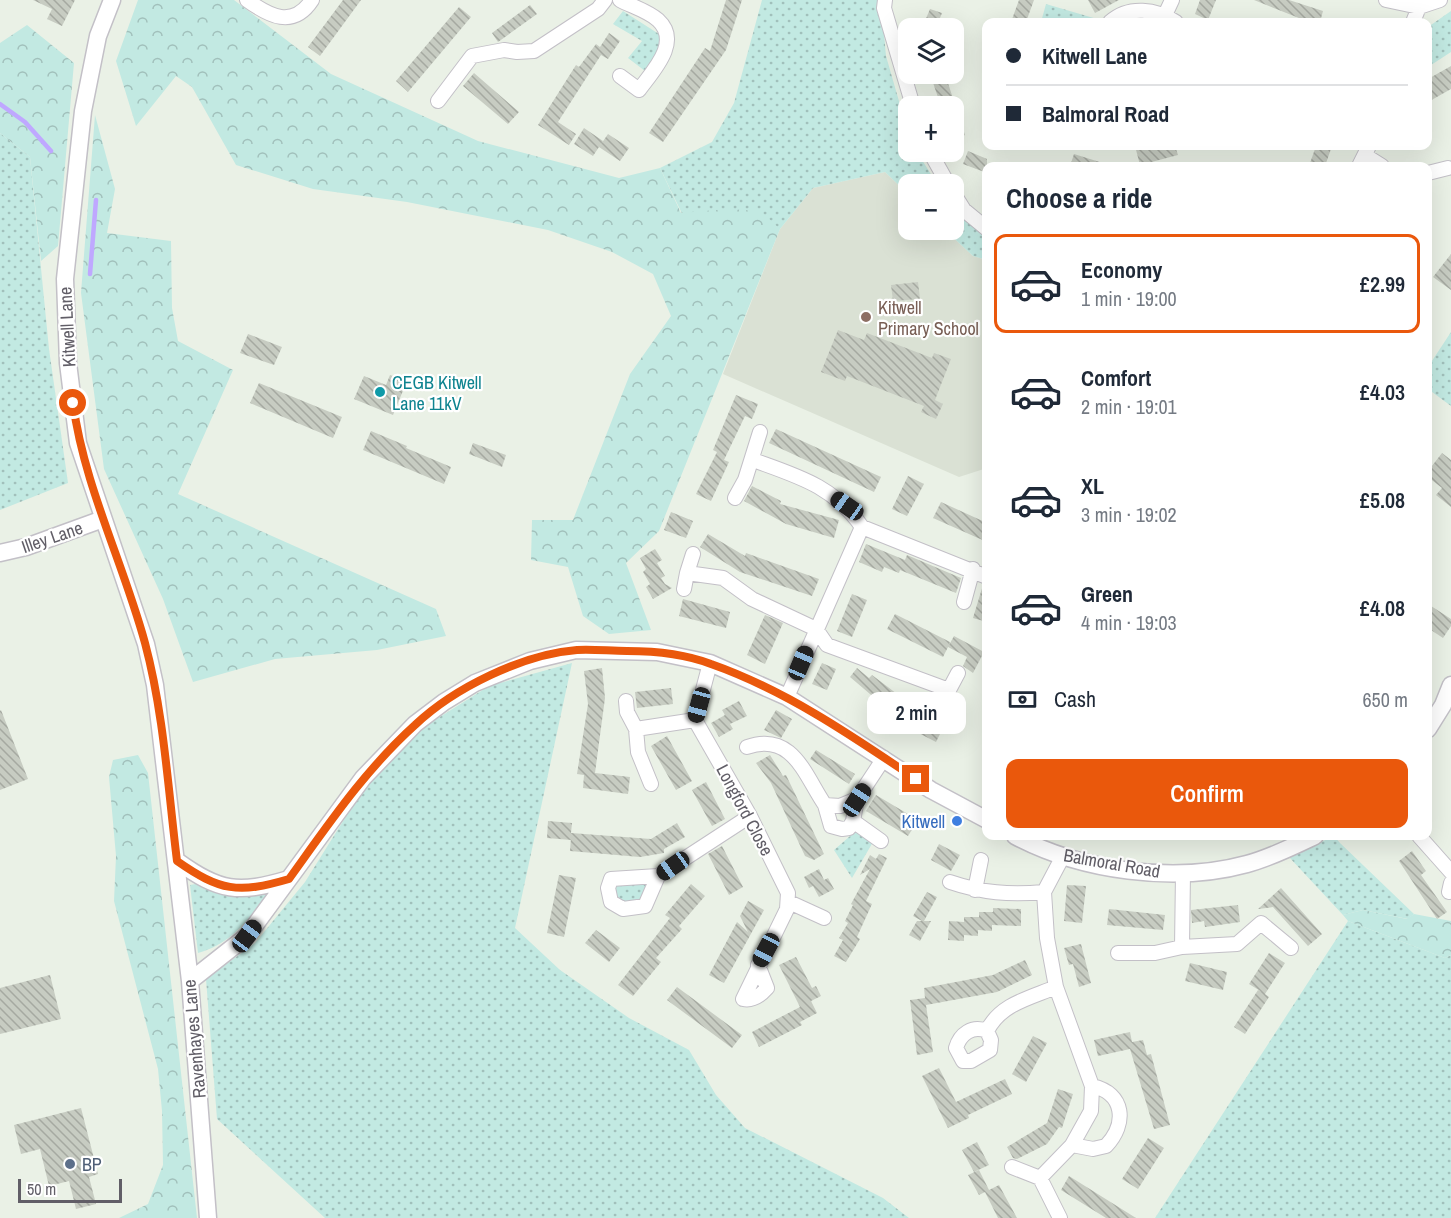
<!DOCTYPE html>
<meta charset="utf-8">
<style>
:root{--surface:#fff;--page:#f2f2f3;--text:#1f2937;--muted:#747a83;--line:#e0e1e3;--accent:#ea580c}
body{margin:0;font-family:"Archivo Narrow",sans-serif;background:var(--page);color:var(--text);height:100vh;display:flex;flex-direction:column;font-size:22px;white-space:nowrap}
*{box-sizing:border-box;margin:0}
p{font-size:20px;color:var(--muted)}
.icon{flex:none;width:33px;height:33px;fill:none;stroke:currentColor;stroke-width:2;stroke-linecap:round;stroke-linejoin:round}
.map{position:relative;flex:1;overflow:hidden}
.sheet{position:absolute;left:982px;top:162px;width:450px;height:678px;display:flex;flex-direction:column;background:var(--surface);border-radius:12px;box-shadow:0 6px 24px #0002}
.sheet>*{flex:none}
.hud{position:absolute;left:982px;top:18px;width:450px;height:132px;border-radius:12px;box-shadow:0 6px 24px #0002;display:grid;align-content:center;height:132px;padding:0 24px;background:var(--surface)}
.tools{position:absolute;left:898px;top:18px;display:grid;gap:12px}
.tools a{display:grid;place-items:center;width:66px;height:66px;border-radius:12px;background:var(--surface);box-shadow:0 6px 24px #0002;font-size:30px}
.scale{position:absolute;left:18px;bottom:15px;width:104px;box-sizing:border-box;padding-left:6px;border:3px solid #615e67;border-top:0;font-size:16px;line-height:21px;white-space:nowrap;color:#615e67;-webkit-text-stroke:4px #fff;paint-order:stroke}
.end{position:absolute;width:27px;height:27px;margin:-14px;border:8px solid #ea580c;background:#fff;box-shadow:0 0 0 3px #fff}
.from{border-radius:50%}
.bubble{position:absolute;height:42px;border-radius:12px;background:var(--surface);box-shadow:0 6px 24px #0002;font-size:20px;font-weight:600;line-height:42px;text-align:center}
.car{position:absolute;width:18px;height:36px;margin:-18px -9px;border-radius:8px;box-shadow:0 0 4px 2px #0007;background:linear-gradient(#222 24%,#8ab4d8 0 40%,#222 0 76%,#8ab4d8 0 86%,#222 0)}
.hud b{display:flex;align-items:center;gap:21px;height:57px;font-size:22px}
.hud b+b{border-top:2px solid var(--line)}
.hud i{width:15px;height:15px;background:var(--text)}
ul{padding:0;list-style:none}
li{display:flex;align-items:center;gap:18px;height:99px;margin:0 12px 9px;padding:0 12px;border:3px solid transparent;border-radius:12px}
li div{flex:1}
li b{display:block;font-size:22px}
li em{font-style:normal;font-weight:600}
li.active{border-color:var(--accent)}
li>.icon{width:54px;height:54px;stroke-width:1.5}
h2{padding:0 24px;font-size:27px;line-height:72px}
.pay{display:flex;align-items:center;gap:15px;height:66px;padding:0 24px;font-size:22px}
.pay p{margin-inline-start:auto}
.cta{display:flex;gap:12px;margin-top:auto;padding:12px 24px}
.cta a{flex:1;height:69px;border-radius:12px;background:var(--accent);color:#fff;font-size:24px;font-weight:600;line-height:69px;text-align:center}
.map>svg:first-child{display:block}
.education{fill:#dae1d4}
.grass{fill:url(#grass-dots)}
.forest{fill:url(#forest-crowns)}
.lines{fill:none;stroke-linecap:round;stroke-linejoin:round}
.stream{stroke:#bfa8ff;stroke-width:4.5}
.building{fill:url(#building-back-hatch)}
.minor-casing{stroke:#c3c0c7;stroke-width:16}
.tertiary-casing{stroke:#c3c0c7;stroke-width:19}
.minor{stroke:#fff;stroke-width:14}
.tertiary{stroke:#fff;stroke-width:16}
.route{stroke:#ea580c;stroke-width:8}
.education-dot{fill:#8d6e63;stroke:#fff;stroke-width:2}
.culture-dot{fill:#0f9aa8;stroke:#fff;stroke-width:2}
.shop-dot{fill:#3f7fe0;stroke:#fff;stroke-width:2}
.service-dot{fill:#5c6f8a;stroke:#fff;stroke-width:2}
.labels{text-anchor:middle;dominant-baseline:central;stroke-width:4.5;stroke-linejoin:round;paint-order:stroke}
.education-label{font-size:18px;fill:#785e54;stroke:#fff;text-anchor:start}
.street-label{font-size:18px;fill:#615e67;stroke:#fff}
.culture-label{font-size:18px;fill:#0d838f;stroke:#fff;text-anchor:start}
.shop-label{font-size:18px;fill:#366cbe;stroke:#fff;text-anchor:end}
.service-label{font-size:18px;fill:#4e5e75;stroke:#fff;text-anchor:start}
</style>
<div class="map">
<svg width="1451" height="1218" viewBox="0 0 1451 1218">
<defs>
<pattern id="grass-dots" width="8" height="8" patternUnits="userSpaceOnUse" patternTransform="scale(1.5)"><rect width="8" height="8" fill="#c2e9e2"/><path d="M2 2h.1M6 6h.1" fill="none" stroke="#a1c0bb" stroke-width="1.8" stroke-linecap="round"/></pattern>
<pattern id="forest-crowns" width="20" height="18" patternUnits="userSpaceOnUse" patternTransform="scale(1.5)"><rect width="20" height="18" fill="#c2e9e2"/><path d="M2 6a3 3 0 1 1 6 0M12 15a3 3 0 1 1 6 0" fill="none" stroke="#a1c0bb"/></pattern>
<pattern id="building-back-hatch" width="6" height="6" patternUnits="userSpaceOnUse" patternTransform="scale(1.5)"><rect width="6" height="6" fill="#c7ccc2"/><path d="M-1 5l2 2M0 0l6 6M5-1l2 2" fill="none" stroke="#a5a9a1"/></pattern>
</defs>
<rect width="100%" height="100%" fill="#eaf1e6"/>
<path class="education" d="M885 172 909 195V230H945L973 256 987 260V468L959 477 723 374 780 229 813 188Z"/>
<path class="grass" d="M762 0H881L886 56 909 136V152H917L937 184H909V195L885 172 813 188 780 229 703 257 660 168 712 142 734 103Z
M1046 4 1097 19 1096 22H1041Z
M623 11 662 36 655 65 645 71 628 58 642 41 613 24Z
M1451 11V52L1428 67V27Z
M0 133 30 157 49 349 68 483 0 510Z
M954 209 987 240V260L973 256 945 230H954Z
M1451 332V406L1428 389V367Z
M572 663 515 928 560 970 629 1018 689 1050 716 1095 745 1128 883 1198 909 1218H325L217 1119 206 979 255 943 305 882 365 786 419 730 489 686Z
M857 830 873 842 852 878 834 850Z
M1334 836 1340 843 1414 914 1408 919 1363 910 1343 915 1289 857Z
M645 881 647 897 628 907 614 895 615 883Z
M201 883 272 888C250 917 234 943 198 953L190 885Z
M1348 921 1445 958 1451 955V1218H1155Z"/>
<path class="forest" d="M138 0H234L331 74 478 141 619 178 660 168 681 213 728 209 760 211 780 229 659 531 626 563 651 630 609 634 583 616 568 567 531 560 532 520H573L630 374 671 316 653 274 612 252 548 230 407 202 313 189 236 165 192 87 176 76 136 126 116 61Z
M27 25 74 63 58 246 41 261 30 157 0 133V43Z
M95 115 115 189 107 233 171 241 172 308 178 341 233 370 178 494 436 609 446 636 377 650 275 659 193 682 163 599 104 469 81 293Z
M138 755 148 773 197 1218H119L148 1204 163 1165 162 1111 158 1069 114 901 116 856 109 777 113 760Z
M1363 910 1407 919 1414 914 1451 921V955L1445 958 1348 921 1343 915Z"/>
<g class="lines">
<path class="stream" d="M0 104 25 122 51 151
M90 274 96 200"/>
</g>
<path class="building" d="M33 0H75L62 26 47 19 52 9Z
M343 0H361L320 56 308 47Z
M726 0H742L726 50 663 142 649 133 705 48 710 51Z
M1019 0H1034L1026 22H1011Z
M1088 0H1119L1095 13Z
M1200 0H1216L1208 20 1195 14Z
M1254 0H1289L1323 11 1320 22H1309Z
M530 5 537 14 498 42 492 33Z
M459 7 471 17 408 92 396 81Z
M930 9 942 13 936 28H922Z
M609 33 620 41 608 59 601 55 558 122 576 134 569 145 538 125 576 65 579 67 596 44 600 47Z
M1451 66V89L1428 102V79Z
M474 73 519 112 508 124 463 86Z
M930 74H945L965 135 954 139V106H941Z
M584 128 603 141 593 156 574 144Z
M608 134 629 148 620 161 599 147Z
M1135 146H1175L1178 155 1140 165Z
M1316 146H1332L1325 166H1309Z
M968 151 987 159V173L963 164Z
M1074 154 1106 164V166H1070Z
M1451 254V290L1433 277Z
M918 282 920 299 893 301 891 285Z
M838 330 864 340 867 333 932 358 934 353 951 359 935 400 943 404 936 419 921 412 924 406 847 376 845 381 821 372Z
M248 334 282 347 274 365 240 353Z
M390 375 407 381 393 415 354 399 364 376 386 385Z
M259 383 342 417 333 438 250 403Z
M736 395 758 404 752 419 745 416 724 460 729 462 711 501 696 494 717 452 713 450Z
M776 429 881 477 874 492 769 443Z
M371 431 407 446 406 448 451 467 444 484 363 450Z
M473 443 506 455 502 467 469 454Z
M1442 453 1451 460V507L1436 495 1442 488 1428 477V471Z
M908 476 924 484 907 516 892 509Z
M752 486 781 501 780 504 839 520 834 538 786 524 744 501Z
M941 502 987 523V542L933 518Z
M671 512 693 521 686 538 664 530Z
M708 534 745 556 746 553 819 579 812 596 740 572 700 547Z
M866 544 905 560 907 555 961 578 956 593 900 570 899 573 884 567 882 572 859 562Z
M655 549 662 560 657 563 665 576 661 578 665 584 672 588 653 599 646 587 650 584 643 572 646 569 640 558Z
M983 585 987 586V622L973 618Z
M852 594 867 600 852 637 837 631Z
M683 599 730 612 726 628 679 616Z
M1428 604 1451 619V626L1443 638 1428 628Z
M895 614 950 642 949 645 954 636 984 652 973 673 963 666 967 657 948 647 943 657 887 629Z
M765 615 783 623 765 664 747 655Z
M822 663 836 669 827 690 812 684Z
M602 668 605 698 595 773 630 777 628 794 583 788 584 775 577 774 588 704 584 671Z
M857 668 869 678 872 675 901 697 890 711 850 677Z
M671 688 673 704 637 708 635 692Z
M933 694 950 699 941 717 947 720 936 742 905 726 912 712 921 716Z
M739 701 747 716 730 724 733 729 719 737 711 723 725 715 722 710Z
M1 710 28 779 0 790V711Z
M776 710 792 719 781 738 764 730Z
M667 736 692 781 676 790 651 746Z
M816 750 855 774 849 784 810 759Z
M770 755 783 776 786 775 824 854 814 860 805 856 771 783 756 763Z
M706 782 725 819 712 826 692 790Z
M876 795 918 820 908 836 866 811Z
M548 821 572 823 571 833 651 839 677 823 685 837 664 849V853L640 857 570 851 571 837V840L547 838Z
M939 844 960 855 951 871 931 860Z
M722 846 743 887 729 895 708 854Z
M1412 851 1426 871 1421 875 1447 912 1437 919 1399 861Z
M879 854 887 858 866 901 872 904 857 937 860 939 846 962 834 956 843 940 839 938 848 923 845 921 853 905 851 904 870 869 860 875 870 855 876 859Z
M819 869 824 880 828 878 834 889 819 897 813 886 809 888 804 877Z
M559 875 576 878 564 937 547 933Z
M691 884 705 896 679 926 682 929 656 958 661 962 633 996 618 985 670 918 665 915Z
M1067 885 1086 886 1082 923 1064 921Z
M1281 888 1322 934 1308 946 1273 907 1258 909Z
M927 892 937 897 924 921H931L920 941 909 935 917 921H922L913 916Z
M748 901 764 910 724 983 709 975 737 922 748 932 740 916Z
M1238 905 1240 922 1205 927 1204 921 1192 923 1191 910Z
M993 908 1021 909V926L992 925V931L978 930V936L964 935V941L948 940 949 921 964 922V917H979V912H993Z
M1109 909 1165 915 1163 930 1107 925Z
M596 930 620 948 609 962 585 943Z
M1081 944 1091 983 1079 987 1073 964 1069 965 1064 948Z
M1269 953 1285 963 1265 994 1269 997 1245 1034 1234 1027 1258 990 1262 992 1249 984Z
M796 957 812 988 816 986 821 996 811 1001 817 1013 800 1022 802 1025 759 1047 752 1032 800 1007 779 965Z
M1025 960 1032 975 997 992 926 1005 933 1052 917 1055 910 1000 925 998 924 988 993 975Z
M1190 963 1227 972 1223 990 1185 981Z
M50 975 61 1019 0 1034V988Z
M677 987 742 1035 732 1048 667 1000Z
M1130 1032 1132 1042 1143 1040 1147 1055 1151 1054 1170 1125 1154 1129 1130 1049 1098 1056 1094 1040Z
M1033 1036 1047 1043 1026 1082 1012 1074Z
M939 1068 956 1102 1005 1079 1012 1094 968 1115 969 1118 948 1128 922 1076Z
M1058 1089 1073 1094 1062 1128 1059 1127 1047 1144 1017 1159 1013 1158 1007 1147 1047 1123Z
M81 1108 98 1174 89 1177 96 1204 76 1209 69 1181 49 1186 40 1149 21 1154 14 1125Z
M1148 1138 1164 1148 1138 1189 1122 1179Z
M977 1142 989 1165 974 1172 962 1150Z
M979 1170 989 1190 979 1195 968 1175Z
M1069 1176 1136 1218H1106L1061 1190Z
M999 1185 1017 1218H998L985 1192Z"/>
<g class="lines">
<defs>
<path id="minor" d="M247 0C269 16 293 29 312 0
M620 0C631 6 648 11 658 20 682 42 652 72 639 90L620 76
M885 0 884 8 913 106
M1386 0 1419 7 1440 0
M1165 15 1172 0
M1110 22C1129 5 1156 9 1176 22
M1413 22 1419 7
M438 101 472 56 504 50 517 52 534 51 598 9 605 0
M930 152 948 184
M1366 156 1382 166
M1359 166 1369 146
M1428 173 1448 168
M954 194 964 210 987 229
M753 460C797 476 834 486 862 527L787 697
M735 498 745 480 760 432
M862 527 987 577
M687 573 693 554
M684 589 687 573 723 578 752 599 816 629 827 645 949 690 958 673
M964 602 973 569
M710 663 695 720 750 816 788 893 787 909 743 999C753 1001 760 996 767 988L758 965
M626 701 627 712 636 729 638 752 651 784
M636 729 695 720
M747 747C793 731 805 776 825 805
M857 799 853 821 849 828 842 829 831 826 825 805 840 806Z
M857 799 884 758
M853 821 881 841
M1419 836 1451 872
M658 876 611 879 608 888 611 902 623 909 645 906 658 876 750 816
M950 882C982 893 1010 895 1044 892
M975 890 981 860
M1449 892 1451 883
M789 902 824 918
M1182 947 1183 873
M1118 953H1155L1182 947 1237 944 1261 923 1291 948
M987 1031C972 1025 960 1034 956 1048L963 1061H971L990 1050 991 1040 987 1031C1000 1004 1030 998 1056 987
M1072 1145 1093 1149 1106 1146C1127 1124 1125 1093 1092 1086
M1012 1167 1040 1178 1060 1218
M1040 1178 1072 1145 1091 1111 1092 1086 1056 987 1047 938 1044 892 1063 856"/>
<path id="tertiary" d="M112 0 98 36 83 111 65 279 68 363 78 443 146 644 155 685 190 981 208 1218
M0 553 26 547 103 519
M1428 729 1443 705 1451 685
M1015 836C1081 871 1174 884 1247 864 1270 858 1294 846 1315 836
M177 861C220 892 238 894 289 879
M190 981 247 936 363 778 415 724 444 702 475 683 530 661 576 650 657 652 710 663 787 697 931 790 987 820"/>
</defs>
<use href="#minor" class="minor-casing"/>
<use href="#tertiary" class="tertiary-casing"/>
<use href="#minor" class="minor"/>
<use href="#tertiary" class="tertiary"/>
</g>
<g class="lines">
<path class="route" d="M73 403C84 486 123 562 145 643 164 714 168 789 177 861 220 891 238 894 289 879 328 825 365 770 415 725 454 688 523 654 577 650 593 649 610 651 627 651 655 651 685 654 711 664 785 690 851 735 916 779"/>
</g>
<circle class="education-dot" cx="866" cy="317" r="6"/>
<circle class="culture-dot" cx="380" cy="392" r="6"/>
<circle class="shop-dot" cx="957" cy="821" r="6"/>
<circle class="service-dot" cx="70" cy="1164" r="6"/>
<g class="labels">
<g class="education-label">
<text x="878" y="307">Kitwell<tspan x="878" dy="21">Primary School</tspan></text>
</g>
<g class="street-label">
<text transform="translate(67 327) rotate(-93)">Kitwell Lane</text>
<text transform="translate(52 537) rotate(-19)">Illey Lane</text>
<text transform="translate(745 810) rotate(62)">Longford Close</text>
<text transform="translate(1112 863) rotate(10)">Balmoral Road</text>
<text transform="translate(194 1039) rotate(-95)">Ravenhayes Lane</text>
</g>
<g class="culture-label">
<text x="392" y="382">CEGB Kitwell<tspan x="392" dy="21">Lane 11kV</tspan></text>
</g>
<g class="shop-label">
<text x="945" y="821">Kitwell</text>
</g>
<g class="service-label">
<text x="82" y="1164">BP</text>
</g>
</g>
</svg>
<div class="tools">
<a><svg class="icon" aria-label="layers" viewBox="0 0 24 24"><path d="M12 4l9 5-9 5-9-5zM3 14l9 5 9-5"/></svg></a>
<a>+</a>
<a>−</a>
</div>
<div class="scale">50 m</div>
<i class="end from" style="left:73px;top:403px"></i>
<i class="end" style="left:916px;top:779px"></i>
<div class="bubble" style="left:867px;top:692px;width:99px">2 min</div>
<i class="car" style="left:847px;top:506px;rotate:305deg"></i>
<i class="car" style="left:801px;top:663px;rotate:23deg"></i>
<i class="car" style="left:699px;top:705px;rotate:195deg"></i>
<i class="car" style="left:857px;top:800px;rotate:33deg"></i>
<i class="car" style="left:673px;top:866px;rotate:235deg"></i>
<i class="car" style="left:247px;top:936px;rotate:37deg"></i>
<i class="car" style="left:766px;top:950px;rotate:208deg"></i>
<div class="hud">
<b><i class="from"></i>Kitwell Lane</b>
<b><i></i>Balmoral Road</b>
</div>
<section class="sheet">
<h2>Choose a ride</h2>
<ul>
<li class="active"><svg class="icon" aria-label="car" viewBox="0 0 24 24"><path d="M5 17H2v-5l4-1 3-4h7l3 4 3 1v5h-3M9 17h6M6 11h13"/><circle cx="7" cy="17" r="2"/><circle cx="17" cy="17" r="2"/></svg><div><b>Economy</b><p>1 min · 19:00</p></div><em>£2.99</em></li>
<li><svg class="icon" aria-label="car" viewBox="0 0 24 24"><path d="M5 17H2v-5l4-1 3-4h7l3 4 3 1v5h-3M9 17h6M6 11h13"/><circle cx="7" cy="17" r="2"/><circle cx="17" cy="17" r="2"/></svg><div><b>Comfort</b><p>2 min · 19:01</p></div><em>£4.03</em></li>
<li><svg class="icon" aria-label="car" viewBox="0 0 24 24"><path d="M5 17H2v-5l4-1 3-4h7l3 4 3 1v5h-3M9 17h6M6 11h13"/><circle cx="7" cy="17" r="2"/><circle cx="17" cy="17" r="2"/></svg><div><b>XL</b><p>3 min · 19:02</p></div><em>£5.08</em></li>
<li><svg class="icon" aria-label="car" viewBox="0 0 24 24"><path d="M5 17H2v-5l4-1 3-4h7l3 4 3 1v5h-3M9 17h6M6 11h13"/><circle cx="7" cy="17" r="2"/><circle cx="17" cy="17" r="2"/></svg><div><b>Green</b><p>4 min · 19:03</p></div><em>£4.08</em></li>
</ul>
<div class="pay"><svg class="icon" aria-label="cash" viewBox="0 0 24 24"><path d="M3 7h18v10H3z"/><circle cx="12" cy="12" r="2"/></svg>Cash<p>650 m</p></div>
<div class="cta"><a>Confirm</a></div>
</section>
</div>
